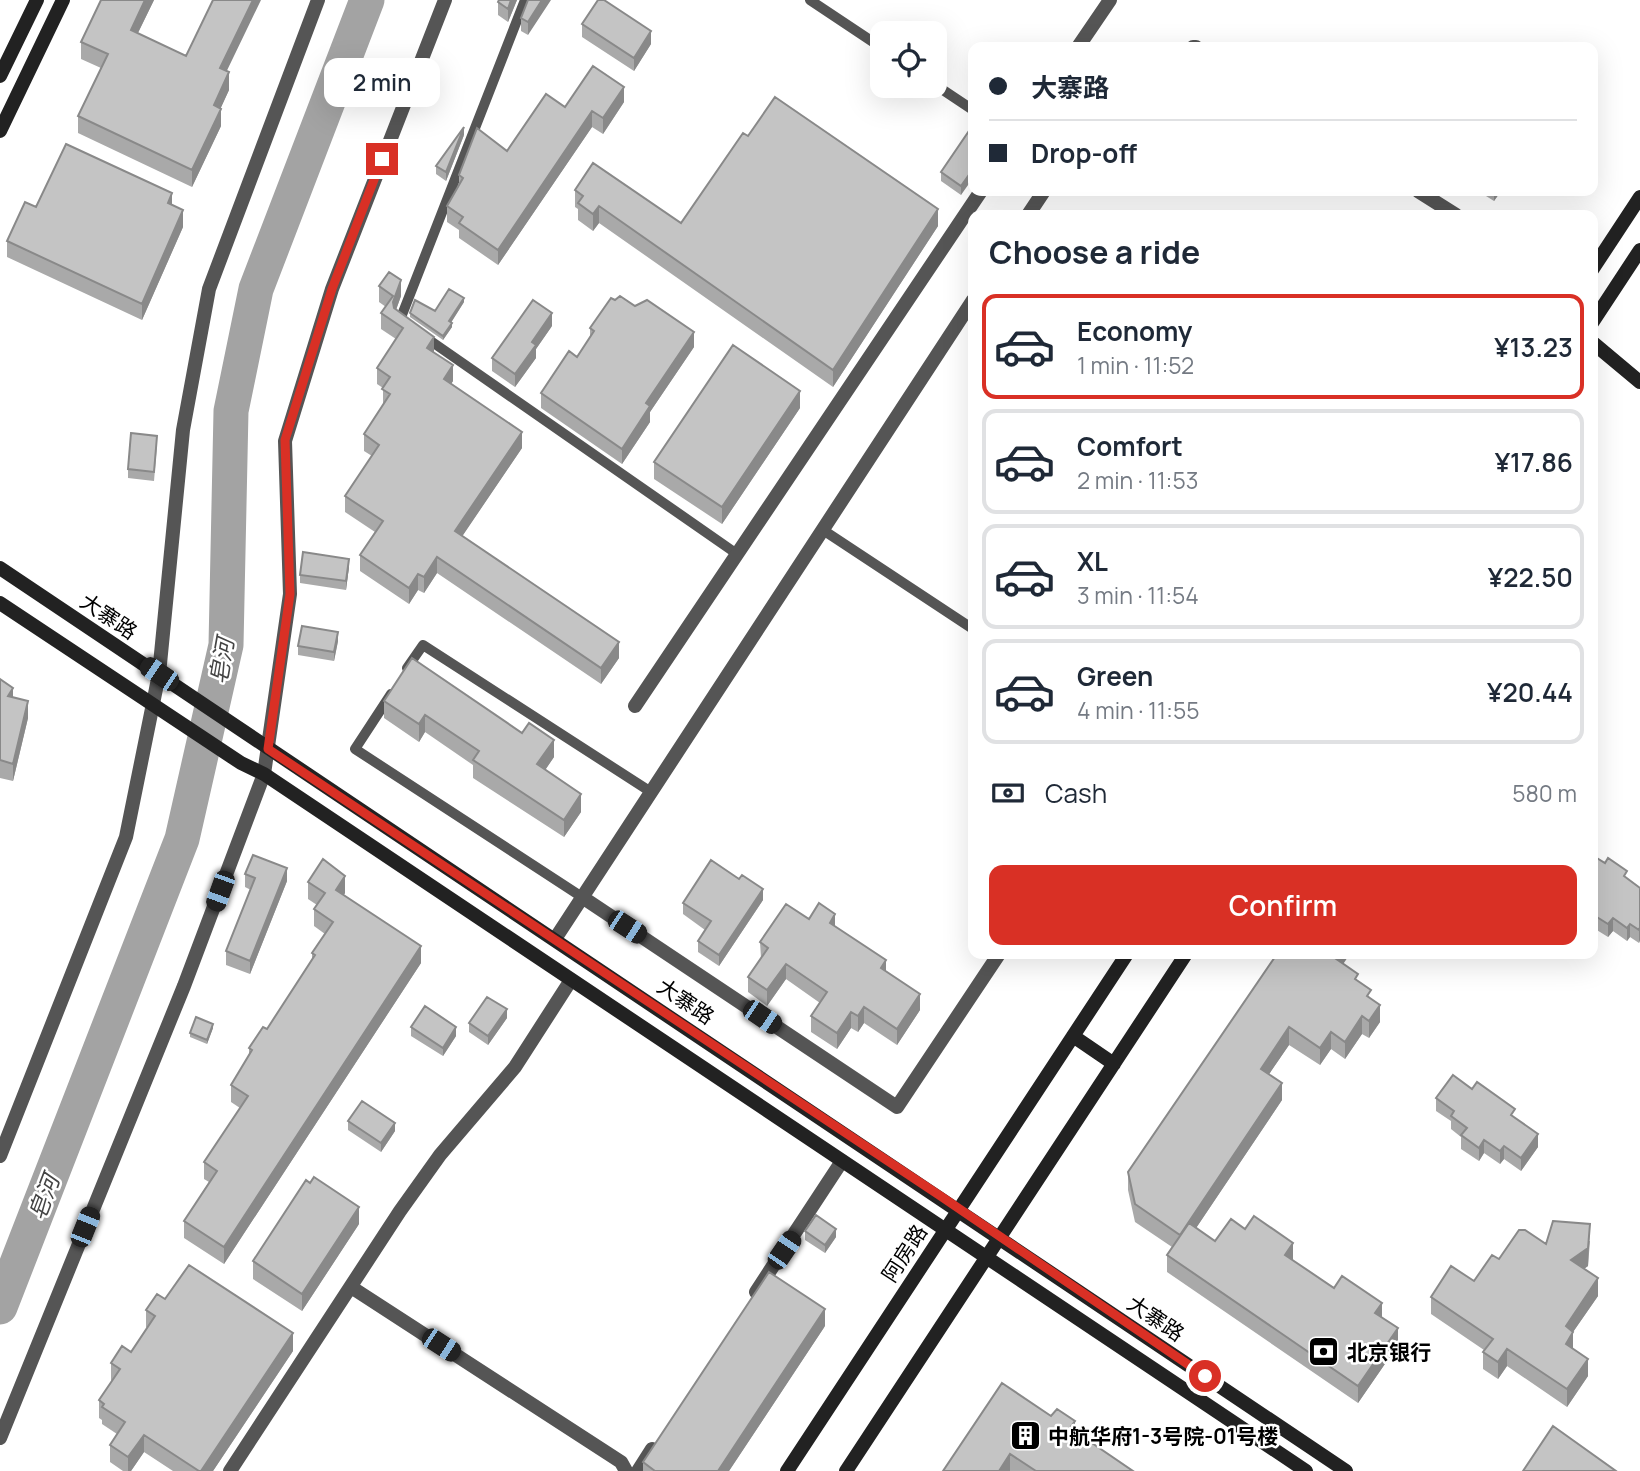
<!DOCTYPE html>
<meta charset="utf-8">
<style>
:root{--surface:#fff;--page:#f6f6f7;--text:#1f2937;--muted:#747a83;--line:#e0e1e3;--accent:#d93025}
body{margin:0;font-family:Manrope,"Noto Sans SC",sans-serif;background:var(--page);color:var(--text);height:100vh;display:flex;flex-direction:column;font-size:26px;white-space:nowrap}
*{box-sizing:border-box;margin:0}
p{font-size:23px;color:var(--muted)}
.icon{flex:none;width:38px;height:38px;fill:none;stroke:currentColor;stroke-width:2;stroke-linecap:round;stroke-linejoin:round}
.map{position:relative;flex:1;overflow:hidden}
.drawer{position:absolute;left:968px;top:210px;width:630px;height:749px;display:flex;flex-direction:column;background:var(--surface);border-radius:14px;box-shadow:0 7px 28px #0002}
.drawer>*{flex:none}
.guide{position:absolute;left:968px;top:42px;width:630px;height:154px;border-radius:14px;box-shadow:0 7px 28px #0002;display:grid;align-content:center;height:154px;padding:0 21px;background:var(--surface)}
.controls{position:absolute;left:870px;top:21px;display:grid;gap:14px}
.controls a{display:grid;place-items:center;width:77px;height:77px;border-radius:14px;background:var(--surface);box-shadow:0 7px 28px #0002;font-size:35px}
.end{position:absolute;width:32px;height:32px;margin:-16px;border:9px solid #d93025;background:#fff;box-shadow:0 0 0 4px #fff}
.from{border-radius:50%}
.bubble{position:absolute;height:49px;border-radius:14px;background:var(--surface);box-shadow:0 7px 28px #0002;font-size:23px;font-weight:600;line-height:49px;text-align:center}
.car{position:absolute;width:21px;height:42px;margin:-21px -10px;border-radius:9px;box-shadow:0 0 5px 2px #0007;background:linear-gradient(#222 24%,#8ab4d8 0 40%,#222 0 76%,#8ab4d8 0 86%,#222 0)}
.guide b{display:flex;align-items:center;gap:24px;height:66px;font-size:26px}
.guide b+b{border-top:2px solid var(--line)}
.guide i{width:18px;height:18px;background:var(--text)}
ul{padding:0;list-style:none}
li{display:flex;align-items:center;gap:21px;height:105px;margin:0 14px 10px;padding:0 7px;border:4px solid var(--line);border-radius:14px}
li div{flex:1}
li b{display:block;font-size:26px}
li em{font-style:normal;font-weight:600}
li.on{border-color:var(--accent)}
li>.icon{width:63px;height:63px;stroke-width:1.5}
h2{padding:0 21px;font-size:32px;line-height:84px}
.pay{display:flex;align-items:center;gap:18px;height:77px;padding:0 21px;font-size:26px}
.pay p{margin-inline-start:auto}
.action{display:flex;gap:14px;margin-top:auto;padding:14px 21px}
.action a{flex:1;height:80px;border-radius:14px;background:var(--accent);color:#fff;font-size:28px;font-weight:600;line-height:80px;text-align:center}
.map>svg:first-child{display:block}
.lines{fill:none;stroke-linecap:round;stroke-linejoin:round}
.river{stroke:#a3a3a3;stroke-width:35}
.lane{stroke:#555;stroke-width:10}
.street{stroke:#555;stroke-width:14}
.secondary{stroke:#222;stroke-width:14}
.wall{fill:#a9a9a9}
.shaded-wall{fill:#898989}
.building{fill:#c4c4c4;stroke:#898989;stroke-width:2}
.route{stroke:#d93025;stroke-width:9}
.labels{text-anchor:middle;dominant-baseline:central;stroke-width:5;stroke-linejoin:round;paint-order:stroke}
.street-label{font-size:21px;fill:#000;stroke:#fff}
.poi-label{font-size:21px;font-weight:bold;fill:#000;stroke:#fff;text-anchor:start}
.water-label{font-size:23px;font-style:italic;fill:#444;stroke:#fff}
</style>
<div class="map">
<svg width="1640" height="1471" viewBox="0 0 1640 1471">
<rect width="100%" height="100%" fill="#fff"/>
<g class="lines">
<path class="river" d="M0 1307 182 839 226 645 231 411 256 289 367 0"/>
<path class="lane" d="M810 0 882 48
M934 84 973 110
M406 324 400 320 525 0
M425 337 737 554
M823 530 973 629
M407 668 423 645 651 792
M391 694 355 749 582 897"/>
<path class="street" d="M1078 47 1110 0
M1193 47H1196
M1418 191 1456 215
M1028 215 1044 191
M635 706 981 191
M582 897 897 1107 999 954
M555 939 973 300
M0 1156 126 837 159 674 183 430 209 289 318 0
M351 1287 621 1462 626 1471
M756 1292 842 1161
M0 1438 184 986 264 774 290 594 285 441 332 289 445 0
M230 1471 400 1211 440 1155 515 1067 571 980
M638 1471 652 1449"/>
<path class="secondary" d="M0 76 37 0
M0 131 63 0
M1592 270 1640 197
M1592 323 1640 250
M1592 342 1640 382
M0 568 1346 1471
M0 603 241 763 264 774 1306 1471
M1073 1036 1114 1064
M787 1471 1127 954
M846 1471 1186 954"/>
</g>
<path class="wall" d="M101 0H154L138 33 186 56 227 71 229 90 220 109 221 126 192 187 78 133V116L101 68 81 59V42Z
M499 0H517L508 22 498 15V2Z
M528 0V35L521 31V18Z
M582 24 651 44 634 71 582 37Z
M624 102 603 134 592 127 498 265 459 238V230L447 222V206L459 185V175L507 151 565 107Z
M973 125 961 195 941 181V172Z
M464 135 446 181 436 174V166Z
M748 136 938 226 833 387 599 223 593 231 578 220V209L575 207V190L681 223Z
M1478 191H1501L1494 201Z
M36 207 183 227 142 320 7 257V241Z
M379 286 401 296 396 310 434 353 453 381 451 384 522 448 462 536 619 658 601 684 437 573 424 593 418 590 409 604 360 571V555L375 532 345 512V496L372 456 364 451V434L383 406V388L377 384V368L396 339 381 329V313L386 307 379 302Z
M464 302 451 322 452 327 443 340 410 317V313L435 311Z
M552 326 536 349V358L515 387 492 371V358Z
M590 328 694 347 650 412V422L622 464 541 408V393L577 357 590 337Z
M800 408 722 524 654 479V462Z
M157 445 154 481 128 478V469Z
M349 567 346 590 300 583V575Z
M338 641 334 661 298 655V646Z
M0 679 28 718 13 781 0 778Z
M384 701 554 757 545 770 581 812 564 837 473 778V765L425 732 419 742 384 718Z
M1592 855 1640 888V940L1639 943 1630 937 1627 941 1613 931 1608 937 1592 927Z
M245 874 287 881 250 974 226 965V951L251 890 245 887Z
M308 882 345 893 344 895 421 963 224 1264 184 1238V1221L209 1182 204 1179V1162L240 1108 231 1102V1085L249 1056V1048L267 1029 312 959V953L325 934 314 926V909L317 905 308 899Z
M763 900 719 966 698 952V941L705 930 683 914V903Z
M809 919 835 926 886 971 920 1010 897 1045 864 1023 858 1032 851 1028 837 1049 811 1032V1016L820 1003 786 979 767 1006 748 992V977L761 958 760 942Z
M1343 964 1358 981 1371 999 1380 1022 1369 1038 1362 1034 1345 1059 1331 1049 1320 1065 1289 1045 1269 1074 1282 1100 1196 1228 1215 1241 1293 1261 1334 1288 1382 1317 1398 1345 1358 1403 1167 1272V1255L1172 1247 1135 1222 1128 1190V1172Z
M507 1018 488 1045 469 1032V1023Z
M411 1027 456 1036 443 1056 411 1036Z
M213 1028 207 1044 190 1037V1033Z
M1436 1098 1515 1118 1538 1147 1521 1171 1504 1159 1500 1164 1484 1153 1479 1161 1461 1149V1137L1451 1129V1121L1436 1111Z
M348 1121 395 1131 381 1152 348 1130Z
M359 1224 302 1311 253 1279V1261Z
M805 1231 836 1237 825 1253 805 1240Z
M1590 1241 1588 1266 1584 1269 1598 1296 1573 1332V1349L1588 1376 1567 1407 1507 1366 1498 1379 1483 1369V1352L1484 1350 1431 1314V1297L1474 1281 1546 1244Z
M165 1299 293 1351 213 1471H173L144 1452 131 1471H123L110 1462V1445L117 1434 102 1424V1420L99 1418V1400L112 1381 111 1380V1363L131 1352 147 1328 146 1327V1310Z
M825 1326 729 1471H643V1462Z
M1075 1432 1133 1471H943Z"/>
<path class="shaded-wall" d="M145 0H154L131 47V30Z
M253 0H261L220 85V68Z
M511 0H517L508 22V9Z
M542 0H551L528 35V22Z
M651 31V44L634 71V58Z
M229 72V90L214 123V105Z
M624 87V102L603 134V118Z
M221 109V126L192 187V170Z
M592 111V127L498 265V250Z
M464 127V135L446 181V172Z
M973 169V178L961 195V186Z
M1494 191H1501L1494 201Z
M172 193V209L168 203Z
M599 206V223L593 231V214Z
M938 209V226L833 387V370Z
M183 210V227L142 320V304Z
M401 280V296L393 318V302Z
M464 298V302L449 326V321Z
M552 313V326L536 349V358L515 387V374L532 342Z
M452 323V327L443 340V336Z
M694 332V347L650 412V422L622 464V449L646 403Z
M434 337V353L427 348Z
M453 365V381L444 395V379Z
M800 391V408L722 524V507Z
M522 432V448L455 547V531Z
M437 557V573L424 593V577Z
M349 559V567L346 590V581Z
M418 574V590L409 604V588Z
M338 632V641L334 661V652Z
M619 642V658L601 684V668Z
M13 688V705L8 696Z
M28 701V718L13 781V764Z
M425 715V732L419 742V724Z
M554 740V757L537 782V764Z
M581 794V812L564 837V820Z
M287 868V881L250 974V961Z
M345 876V893L336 907V890Z
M763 889V900L719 966V955Z
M835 914V930L830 923Z
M1613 918V931L1608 937V924Z
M1630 924V937L1627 941V928Z
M1640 927V940L1639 943V930Z
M421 946V963L224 1264V1247Z
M1339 954H1350L1335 976V958Z
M886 960V976L881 968Z
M786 964V979L767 1006V990Z
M920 994V1010L897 1045V1029Z
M1380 1005V1022L1369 1038V1021Z
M864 1007V1023L858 1032V1016Z
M507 1009V1018L488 1045V1036Z
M851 1012V1028L837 1049V1033Z
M1362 1016V1034L1345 1059V1042Z
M213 1024V1028L207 1044V1040Z
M456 1027V1036L443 1056V1048Z
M1289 1027V1045L1261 1086V1069Z
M1331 1032V1049L1320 1065V1048Z
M1282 1083V1100L1180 1252V1235Z
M395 1123V1131L381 1152V1143Z
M1538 1134V1147L1521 1171V1158Z
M1484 1140V1153L1479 1161V1148Z
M1504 1146V1159L1500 1164V1151Z
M359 1207V1224L302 1311V1294Z
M1590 1224 1588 1266 1571 1278V1260Z
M836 1229V1237L825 1253V1245Z
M1293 1243V1260L1285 1273V1255Z
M1598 1278V1296L1573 1332V1349L1566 1361V1326Z
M1382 1303V1320L1375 1313Z
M825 1309V1326L729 1471H718Z
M1398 1328V1345L1358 1403V1386Z
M293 1333V1351L213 1471H201Z
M1507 1349V1366L1498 1379V1362Z
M1588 1359V1376L1567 1407V1389Z
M1075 1421V1438L1070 1428Z
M144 1435V1452L131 1471H128V1457Z
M1010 1454V1471H999Z"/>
<path class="building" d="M101 0H145L131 30 186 56 213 0H253L220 68 229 72 214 105 221 109 192 170 78 116 108 54 81 42Z
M499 0H511L508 9 498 2Z
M528 0H542L528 22 521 18Z
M598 0H604L651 31 634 58 582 24Z
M593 66 624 87 603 118 592 111 498 250 459 223 463 217 447 206 463 178 459 175 477 128 507 151 546 94 565 107Z
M775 97 938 209 833 370 599 206 593 214 578 203 583 196 575 190 593 163 681 223 743 133 748 136Z
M973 125V169L961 186 941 172Z
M464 127 446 172 436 166Z
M66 144 172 193 168 203 183 210 142 304 7 241 25 202 36 207Z
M389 272 401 280 393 302 394 308 434 337 427 348 453 365 444 379 522 432 455 531 619 642 601 668 437 557 424 577 418 574 409 588 360 555 383 521 345 496 379 445 364 434 390 394 382 389 390 377 377 368 403 328 381 313 393 296 379 286Z
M449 289 464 298 449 321 452 323 443 336 410 313 415 300 435 311Z
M620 296 635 306 647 300 694 332 646 403 650 406 622 449 541 393 569 351 577 357 594 331 590 328 611 298 615 300Z
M533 300 552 313 532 342 536 345 515 374 492 358Z
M733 345 800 391 722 507 654 462Z
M131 433 157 436 154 472 128 469Z
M303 552 349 559 346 581 300 575Z
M302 626 338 632 334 652 298 646Z
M412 658 522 733 529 723 554 740 537 764 581 794 564 820 473 760 479 751 425 715 419 724 384 701Z
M0 679 13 688 8 696 28 701 13 764 0 760Z
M253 855 287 868 250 961 226 951 255 878 245 874Z
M1592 855 1605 863 1608 858 1627 871 1624 876 1640 888V927L1639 930 1630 924 1627 928 1613 918 1608 924 1592 914Z
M323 859 345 876 336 890 421 946 224 1247 184 1221 217 1171 204 1162 248 1096 231 1085 252 1050 249 1048 263 1027 267 1029 315 955 312 953 333 922 314 909 325 893 308 882Z
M711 860 739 879 742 875 763 889 719 955 698 941 711 921 683 903Z
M819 903 835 914 830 923 886 960 881 968 920 994 897 1029 864 1007 858 1016 851 1012 837 1033 811 1016 827 992 786 964 767 990 748 977 768 948 760 942 786 904 809 919Z
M1277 954H1339L1335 958 1358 974 1355 979 1371 990 1367 996 1380 1005 1369 1021 1362 1016 1345 1042 1331 1032 1320 1048 1289 1027 1261 1069 1282 1083 1180 1235 1135 1204 1128 1172Z
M487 997 507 1009 488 1036 469 1023Z
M425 1006 456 1027 443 1048 411 1027Z
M196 1017 213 1024 207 1040 190 1033Z
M1453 1075 1472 1089 1477 1082 1515 1109 1511 1115 1538 1134 1521 1158 1504 1146 1500 1151 1484 1140 1479 1148 1461 1135 1467 1128 1451 1116 1454 1111 1436 1098Z
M362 1101 395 1123 381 1143 348 1121Z
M314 1177 359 1207 302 1294 253 1261 306 1180 310 1183Z
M816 1215 836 1229 825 1245 805 1231Z
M1254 1216 1293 1243 1285 1255 1334 1288 1342 1276 1382 1303 1375 1313 1398 1328 1358 1386 1167 1255 1189 1223 1215 1241 1231 1219 1245 1229Z
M1553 1221 1590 1224 1588 1248 1571 1260 1598 1278 1566 1326 1573 1332 1566 1344 1588 1359 1567 1389 1507 1349 1498 1362 1483 1352 1493 1339 1431 1297 1451 1266 1474 1281 1492 1255 1499 1259 1519 1230H1525L1546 1244Z
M189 1265 293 1333 201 1471H199L144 1435 128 1457 110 1445 125 1422 102 1407 104 1404 99 1400 120 1369 111 1363 122 1346 131 1352 155 1316 146 1310 157 1294 165 1299Z
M769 1272 825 1309 718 1471H655L643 1462Z
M1002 1383 1051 1416 1057 1409 1075 1421 1070 1428 1133 1471H1036L1010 1454 999 1471H943Z
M1553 1426 1616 1471H1523Z"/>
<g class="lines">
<path class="route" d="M382 159 332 289 285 440 290 594 268 749 942 1197 1205 1376"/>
</g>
<defs>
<symbol id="bank-square" viewBox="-11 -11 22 22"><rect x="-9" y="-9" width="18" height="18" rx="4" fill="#000" stroke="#fff"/><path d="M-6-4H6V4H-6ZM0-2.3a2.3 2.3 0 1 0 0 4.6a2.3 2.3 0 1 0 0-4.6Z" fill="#fff"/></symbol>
<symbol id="building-square" viewBox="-11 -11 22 22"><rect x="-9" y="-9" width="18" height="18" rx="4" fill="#000" stroke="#fff"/><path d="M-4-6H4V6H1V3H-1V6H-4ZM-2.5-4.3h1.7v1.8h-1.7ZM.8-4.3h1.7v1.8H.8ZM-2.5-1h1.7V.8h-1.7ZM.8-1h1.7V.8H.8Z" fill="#fff"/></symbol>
</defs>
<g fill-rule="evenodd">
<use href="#bank-square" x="1306" y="1334" width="35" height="35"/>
<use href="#building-square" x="1008" y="1418" width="35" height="35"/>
</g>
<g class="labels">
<g class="street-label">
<text transform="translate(109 616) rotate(34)">大寨路</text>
<text transform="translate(686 1001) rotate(34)">大寨路</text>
<text transform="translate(904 1253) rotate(-57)">阿房路</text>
<text transform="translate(1156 1318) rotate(34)">大寨路</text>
</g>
<g class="poi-label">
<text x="1347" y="1352">北京银行</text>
<text x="1048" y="1436">中航华府1-3号院-01号楼</text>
</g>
<g class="water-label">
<text transform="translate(221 661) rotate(-80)">皂河</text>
<text transform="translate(43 1197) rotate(-69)">皂河</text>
</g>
</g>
</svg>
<div class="controls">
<a><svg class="icon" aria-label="locate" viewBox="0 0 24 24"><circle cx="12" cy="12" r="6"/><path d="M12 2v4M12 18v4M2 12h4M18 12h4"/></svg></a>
</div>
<i class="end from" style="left:1205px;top:1376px"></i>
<i class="end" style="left:382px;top:159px"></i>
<div class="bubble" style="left:324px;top:58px;width:116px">2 min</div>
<i class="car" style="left:159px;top:674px;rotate:304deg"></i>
<i class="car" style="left:220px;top:891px;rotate:200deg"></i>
<i class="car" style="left:627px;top:927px;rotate:123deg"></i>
<i class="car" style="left:762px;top:1017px;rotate:124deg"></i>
<i class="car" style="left:85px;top:1227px;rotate:22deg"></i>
<i class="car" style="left:784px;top:1250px;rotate:34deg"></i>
<i class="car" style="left:441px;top:1345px;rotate:123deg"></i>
<div class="guide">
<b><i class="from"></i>大寨路</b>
<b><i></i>Drop-off</b>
</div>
<section class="drawer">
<h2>Choose a ride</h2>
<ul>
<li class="on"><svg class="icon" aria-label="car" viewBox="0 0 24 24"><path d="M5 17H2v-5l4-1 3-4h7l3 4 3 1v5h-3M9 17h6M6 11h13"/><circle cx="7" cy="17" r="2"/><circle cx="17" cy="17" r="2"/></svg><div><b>Economy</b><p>1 min · 11:52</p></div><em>¥13.23</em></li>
<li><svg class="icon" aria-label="car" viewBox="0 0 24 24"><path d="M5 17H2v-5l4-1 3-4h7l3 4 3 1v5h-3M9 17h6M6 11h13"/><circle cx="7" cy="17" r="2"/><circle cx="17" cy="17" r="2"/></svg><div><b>Comfort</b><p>2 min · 11:53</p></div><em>¥17.86</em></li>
<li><svg class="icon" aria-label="car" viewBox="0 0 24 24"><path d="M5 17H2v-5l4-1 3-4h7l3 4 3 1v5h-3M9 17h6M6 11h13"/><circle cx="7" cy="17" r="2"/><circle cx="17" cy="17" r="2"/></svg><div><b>XL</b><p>3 min · 11:54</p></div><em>¥22.50</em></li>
<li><svg class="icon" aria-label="car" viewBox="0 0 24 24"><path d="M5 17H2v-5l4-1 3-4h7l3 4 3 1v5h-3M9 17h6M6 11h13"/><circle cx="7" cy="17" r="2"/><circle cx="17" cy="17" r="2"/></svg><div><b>Green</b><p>4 min · 11:55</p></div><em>¥20.44</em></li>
</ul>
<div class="pay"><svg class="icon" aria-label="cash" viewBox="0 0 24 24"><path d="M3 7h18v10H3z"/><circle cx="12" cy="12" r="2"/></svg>Cash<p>580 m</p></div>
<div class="action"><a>Confirm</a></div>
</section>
</div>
